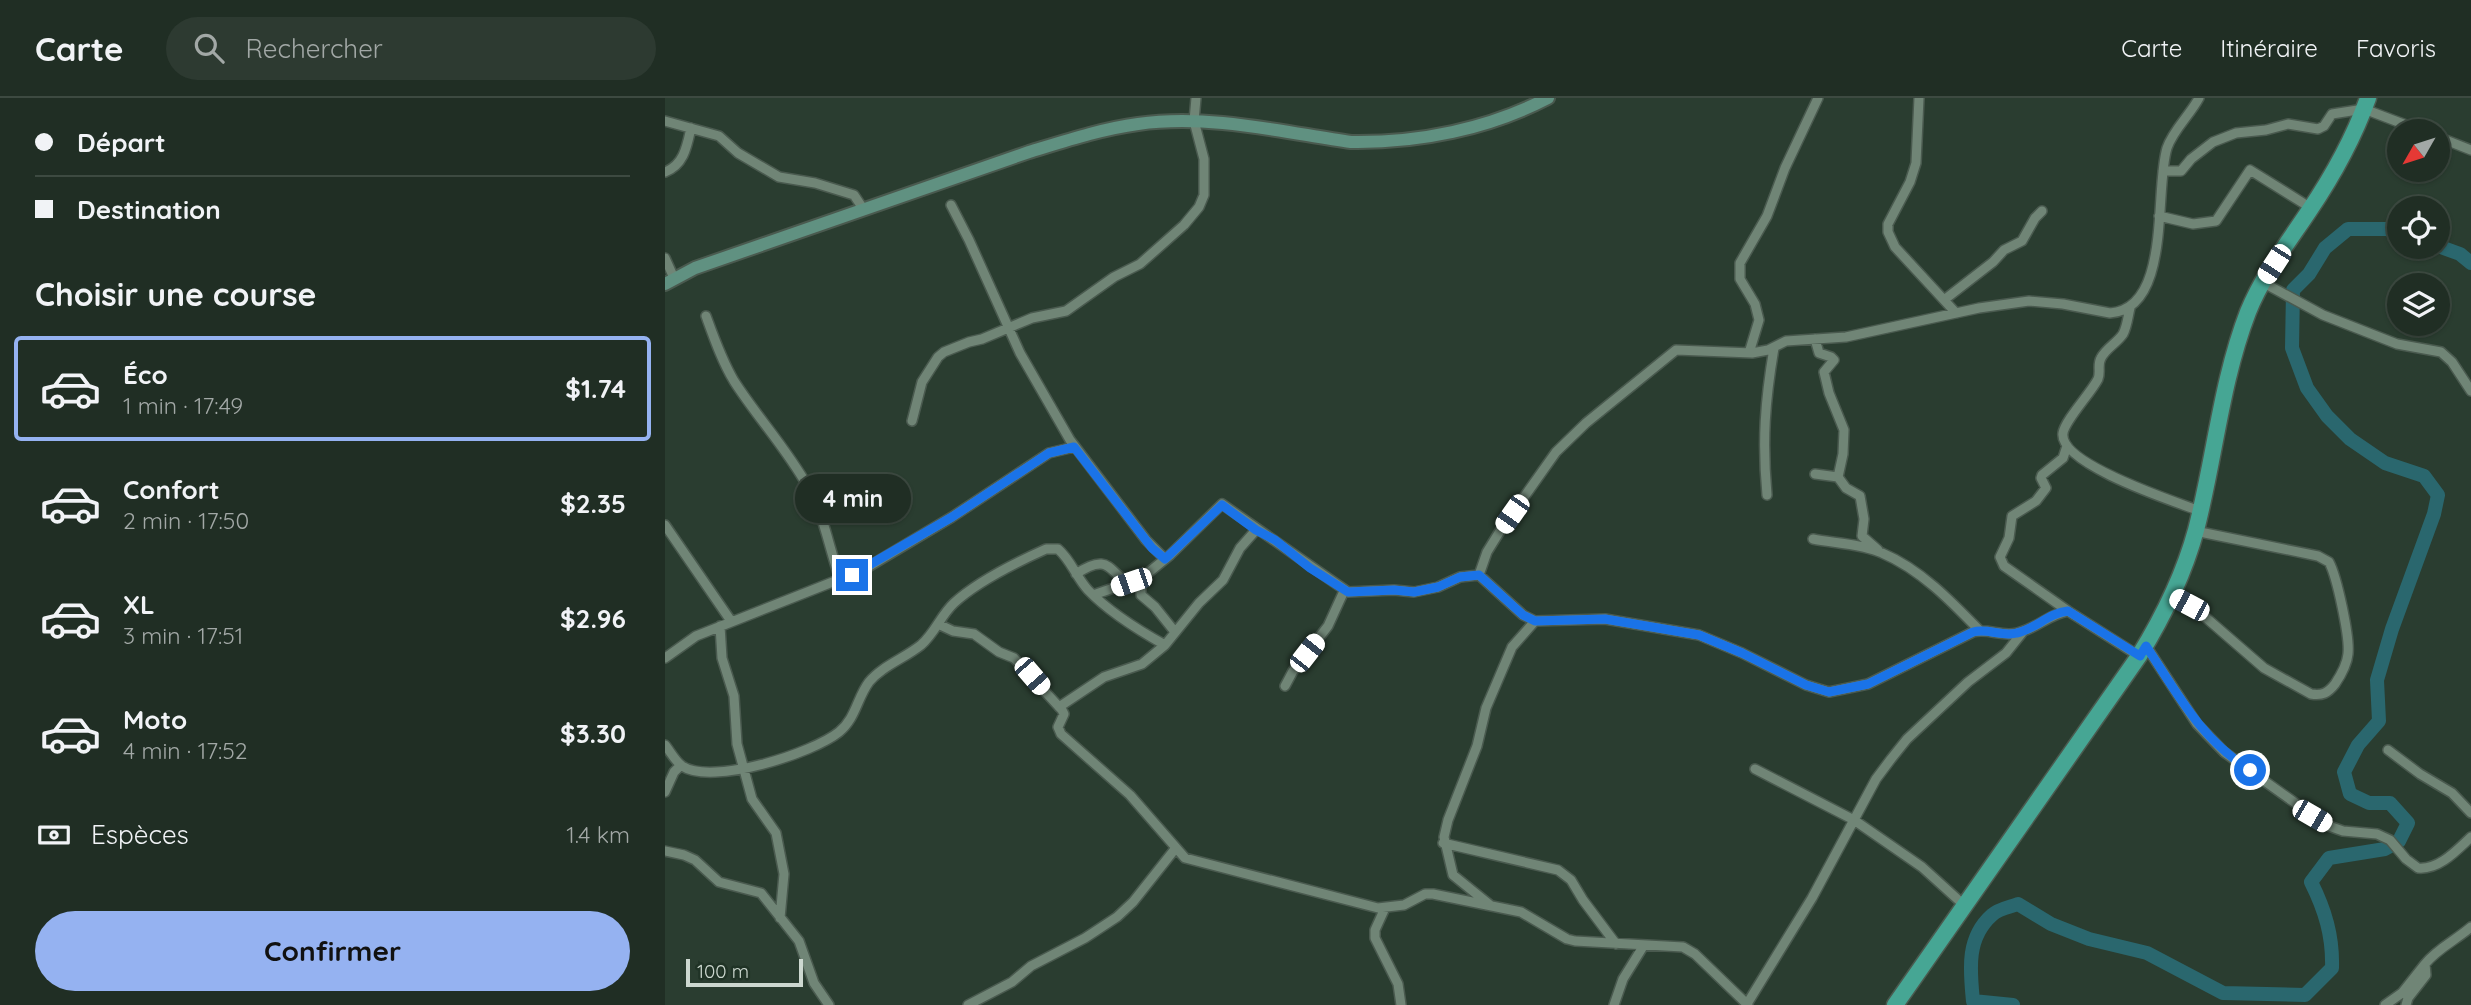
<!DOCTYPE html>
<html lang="fr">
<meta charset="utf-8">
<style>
:root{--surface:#202e24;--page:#2d3a31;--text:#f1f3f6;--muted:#a2a8a6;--line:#3d4a41;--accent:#95b2f1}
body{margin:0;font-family:Quicksand,sans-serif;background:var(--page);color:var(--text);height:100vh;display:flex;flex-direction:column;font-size:26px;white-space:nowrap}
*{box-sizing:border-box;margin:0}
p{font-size:23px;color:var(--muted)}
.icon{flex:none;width:38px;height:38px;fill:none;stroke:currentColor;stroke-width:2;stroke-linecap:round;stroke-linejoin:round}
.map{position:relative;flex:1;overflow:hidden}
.panel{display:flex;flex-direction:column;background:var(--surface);width:665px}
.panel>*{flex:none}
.guide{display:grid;align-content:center;height:154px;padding:0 35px;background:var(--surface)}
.needle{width:46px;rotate:231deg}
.tools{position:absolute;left:1722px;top:21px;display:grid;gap:14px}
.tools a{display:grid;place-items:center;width:63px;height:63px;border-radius:50%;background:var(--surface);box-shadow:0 2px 5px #0004,0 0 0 2px var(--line);font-size:35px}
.scale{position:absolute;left:21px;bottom:18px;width:117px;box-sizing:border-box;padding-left:7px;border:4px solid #cdd8d0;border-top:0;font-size:19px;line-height:24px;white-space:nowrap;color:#cdd8d0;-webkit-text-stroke:5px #203326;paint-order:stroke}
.end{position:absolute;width:32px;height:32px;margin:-16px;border:9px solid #1a73e8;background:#fff;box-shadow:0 0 0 4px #fff}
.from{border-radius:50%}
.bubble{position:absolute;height:49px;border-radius:24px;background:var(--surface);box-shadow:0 2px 5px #0004,0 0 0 2px var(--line);font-size:23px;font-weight:700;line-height:49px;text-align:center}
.car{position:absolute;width:21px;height:42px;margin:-21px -10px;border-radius:9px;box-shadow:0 0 5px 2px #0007;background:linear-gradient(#fff 24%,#345 0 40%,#fff 0 76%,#345 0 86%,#fff 0)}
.guide b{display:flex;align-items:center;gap:24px;height:66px;font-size:26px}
.guide b+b{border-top:2px solid var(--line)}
.guide i{width:18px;height:18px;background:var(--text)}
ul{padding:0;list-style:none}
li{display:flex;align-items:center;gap:21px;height:105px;margin:0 14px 10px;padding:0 21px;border:4px solid transparent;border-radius:7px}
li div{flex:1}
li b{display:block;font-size:26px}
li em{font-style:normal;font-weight:700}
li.selected{border-color:var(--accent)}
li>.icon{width:63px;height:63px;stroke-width:1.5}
h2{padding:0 35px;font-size:32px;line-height:84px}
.pay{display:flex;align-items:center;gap:18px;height:77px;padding:0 35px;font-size:26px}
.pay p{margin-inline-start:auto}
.primary-button{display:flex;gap:14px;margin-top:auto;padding:14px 35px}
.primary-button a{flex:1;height:80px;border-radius:42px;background:var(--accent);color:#111;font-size:28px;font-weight:700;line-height:80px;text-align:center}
header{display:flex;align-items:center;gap:42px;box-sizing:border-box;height:98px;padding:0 35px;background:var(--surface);border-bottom:2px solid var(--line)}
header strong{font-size:33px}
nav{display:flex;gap:38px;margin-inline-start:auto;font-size:24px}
.search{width:490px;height:63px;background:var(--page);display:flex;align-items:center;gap:18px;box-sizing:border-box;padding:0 24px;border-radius:38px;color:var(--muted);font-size:26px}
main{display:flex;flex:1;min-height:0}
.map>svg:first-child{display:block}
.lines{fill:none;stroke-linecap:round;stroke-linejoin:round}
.river{stroke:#2a676e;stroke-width:14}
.minor-casing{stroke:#4a5a4f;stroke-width:12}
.secondary-casing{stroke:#4a5a4f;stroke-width:16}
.trunk-casing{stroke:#4a5a4f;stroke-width:19}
.minor{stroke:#708576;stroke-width:9}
.secondary{stroke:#609181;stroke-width:12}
.trunk{stroke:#46a694;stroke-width:16}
.route{stroke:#1a73e8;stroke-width:9}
</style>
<header>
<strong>Carte</strong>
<div class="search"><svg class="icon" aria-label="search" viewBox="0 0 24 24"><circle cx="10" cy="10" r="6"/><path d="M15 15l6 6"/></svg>Rechercher</div>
<nav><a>Carte</a><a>Itinéraire</a><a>Favoris</a></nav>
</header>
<main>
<section class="panel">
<div class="guide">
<b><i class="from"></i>Départ</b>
<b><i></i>Destination</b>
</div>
<h2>Choisir une course</h2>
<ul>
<li class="selected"><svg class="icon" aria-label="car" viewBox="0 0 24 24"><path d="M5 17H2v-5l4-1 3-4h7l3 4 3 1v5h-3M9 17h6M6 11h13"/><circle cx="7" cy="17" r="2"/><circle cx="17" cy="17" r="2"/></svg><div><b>Éco</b><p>1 min · 17:49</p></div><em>$1.74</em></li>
<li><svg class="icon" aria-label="car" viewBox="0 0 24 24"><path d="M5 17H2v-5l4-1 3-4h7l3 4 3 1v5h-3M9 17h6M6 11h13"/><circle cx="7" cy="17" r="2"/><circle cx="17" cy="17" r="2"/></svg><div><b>Confort</b><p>2 min · 17:50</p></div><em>$2.35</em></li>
<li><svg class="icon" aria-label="car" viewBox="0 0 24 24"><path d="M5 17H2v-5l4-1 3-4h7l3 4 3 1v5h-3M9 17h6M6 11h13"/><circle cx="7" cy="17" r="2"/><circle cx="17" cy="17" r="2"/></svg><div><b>XL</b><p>3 min · 17:51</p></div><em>$2.96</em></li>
<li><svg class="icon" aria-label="car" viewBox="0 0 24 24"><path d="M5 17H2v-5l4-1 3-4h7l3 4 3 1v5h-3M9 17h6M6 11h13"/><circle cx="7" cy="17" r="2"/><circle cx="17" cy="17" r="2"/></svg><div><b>Moto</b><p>4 min · 17:52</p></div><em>$3.30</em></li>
</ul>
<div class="pay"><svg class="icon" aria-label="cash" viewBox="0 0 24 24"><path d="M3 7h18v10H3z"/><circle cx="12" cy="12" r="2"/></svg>Espèces<p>1.4 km</p></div>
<div class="primary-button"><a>Confirmer</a></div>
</section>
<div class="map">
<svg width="1806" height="907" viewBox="0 0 1806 907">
<rect width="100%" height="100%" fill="#2a3d30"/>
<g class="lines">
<path class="river" d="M1773 148 1795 156 1806 165
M1348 907 1308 903C1305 872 1301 840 1327 817 1333 811 1345 809 1353 806L1386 826 1424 841 1482 855 1558 895 1640 897 1667 870C1668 838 1660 812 1646 784L1664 760 1720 751 1734 743 1743 725 1725 705H1704L1685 696 1679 674 1693 647 1714 623 1712 582 1727 531 1769 416 1773 397 1759 378 1720 365 1685 341 1662 318 1642 290 1627 250 1628 192 1644 176 1660 150 1683 131H1722L1734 135"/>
<defs>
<path id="minor" d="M1254 0 1251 65 1245 84 1223 126V134L1230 149 1291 215
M0 23 54 38 73 55 114 79 150 85 189 97 199 112
M1773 39 1806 52
M1498 73H1516L1526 61 1548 44 1571 35 1601 32 1623 26 1653 31 1659 28 1667 16 1699 11 1757 33
M0 74C19 67 22 48 26 30
M286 107 304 142 355 255 405 342 481 442 500 461
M1494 118 1528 126 1551 123 1585 72 1646 110
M0 160 9 180
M1597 184 1658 217 1732 246 1776 254 1787 264 1806 293
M1279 202 1328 164 1339 152 1357 143 1370 120 1377 113
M1465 210C1463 218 1462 229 1458 236 1452 245 1441 250 1436 260 1432 267 1436 274 1433 281 1426 295 1400 322 1398 335 1393 366 1511 404 1535 413
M41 218C49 240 57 263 69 283 92 319 122 351 143 389 159 417 164 450 175 481
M1150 241 1154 255 1166 259 1169 262 1159 274 1164 295 1179 332 1178 356 1173 379
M1084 255 1094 222 1090 206 1075 181V165L1102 118 1120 70 1153 0
M247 323 257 284 273 259 279 254 304 244 317 241 367 220 401 213 449 179 475 166 519 127 534 109 539 97V61L529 23 531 0
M1402 348 1398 360 1377 377 1376 380 1381 390 1371 403 1347 418 1344 440 1335 459 1339 468 1403 513
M1150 376 1173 379 1181 390 1195 398 1199 421 1197 438 1213 452
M1102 397C1097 343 1100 303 1109 250
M0 427 66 523
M1148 441C1168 445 1198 446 1217 455 1255 471 1286 503 1314 532
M411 476C451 449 443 485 472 484L505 457 557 406 683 494 729 492 749 494 773 489 795 479 814 477 858 517 870 523 940 521 1034 537 1077 555 1141 587 1164 594 1203 586 1308 534C1323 530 1337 539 1352 535 1371 531 1384 516 1403 513L1474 558
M814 477 822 454 835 433 891 354 921 325 1011 252 1087 255 1103 252 1121 243 1181 239 1314 210 1364 203 1398 206 1445 215C1507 211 1489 92 1502 50 1508 32 1525 17 1534 0
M476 482V497L490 509 510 534
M428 497 466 484
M1507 498 1539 518 1599 570 1646 596C1657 598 1663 595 1670 586 1676 577 1682 567 1683 556 1685 539 1672 479 1664 464L1653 458 1530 433
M273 526 288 533 309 536 334 554 349 560 397 612 399 616 393 629 396 636 465 697 520 760 713 810 739 807 760 796H768L856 814 902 841 910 843 1018 849 1030 856 1083 907
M55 528 57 560 69 598 72 646 87 701 111 735 119 776 115 820
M1481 548 1532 626 1559 654 1661 727 1678 733 1712 736 1725 742 1741 761 1753 770C1774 772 1792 752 1806 739
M0 560 31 538 198 472 287 419 384 355 409 349
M620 588 628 573 663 528 679 493
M394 609 439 579 477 566 500 547 534 505 558 482 575 450 591 432
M0 647C5 653 10 663 17 668 47 688 148 655 174 634 191 620 192 600 204 584 217 568 240 560 256 547 270 535 276 517 289 505 313 483 352 464 381 451H393C406 462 411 479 423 492 444 514 473 532 500 547
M1723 652 1755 676 1787 695 1806 715
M1090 671 1189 722 1257 769 1300 808
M0 694 9 674 16 667
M778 745 893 772 906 782 918 802 951 846
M0 753 19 757 30 762 54 784 96 795 134 843 149 885 164 907
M825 807 788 777 779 739 783 722 812 648 821 610 847 549 870 523
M720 810 710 832V840L733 886 736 907
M1082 906 1147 800 1211 681 1226 661 1242 641 1303 584 1341 555 1357 535
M303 907 347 884 366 868 420 840 452 819 468 804 510 751
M949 907 958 881 979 847
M1720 907 1737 895 1760 866
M1741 907 1743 900 1761 877 1760 866C1773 850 1791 842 1806 829"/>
<path id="secondary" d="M0 186 30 170 364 54C400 43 436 31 473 26 544 16 617 34 686 44 754 45 823 31 883 0"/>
<path id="trunk" d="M1230 907 1474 558C1498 519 1519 476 1531 432 1550 359 1556 284 1583 214 1598 177 1622 146 1644 113 1667 79 1689 39 1703 0"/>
</defs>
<use href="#minor" class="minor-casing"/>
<use href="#secondary" class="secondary-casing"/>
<use href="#trunk" class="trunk-casing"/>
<use href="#minor" class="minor"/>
<use href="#secondary" class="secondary"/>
<use href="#trunk" class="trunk"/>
</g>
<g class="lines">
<path class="route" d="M187 477 287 419 384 355 409 349 487 450 500 461 557 407 591 432 610 442 645 470 683 494 729 492 749 494 773 489 795 479 814 477 858 517 870 523 940 521 1034 537 1077 555 1141 587 1164 594 1203 586 1308 534C1323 530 1337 539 1352 535 1371 531 1383 515 1403 513L1475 558 1481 548C1513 596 1534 639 1585 672"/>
</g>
</svg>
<div class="tools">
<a><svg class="needle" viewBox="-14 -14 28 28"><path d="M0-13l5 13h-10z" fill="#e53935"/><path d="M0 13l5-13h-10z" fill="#a2a8a6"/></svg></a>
<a><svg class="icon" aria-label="locate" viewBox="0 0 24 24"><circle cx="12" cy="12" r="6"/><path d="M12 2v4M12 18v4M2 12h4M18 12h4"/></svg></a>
<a><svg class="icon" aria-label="layers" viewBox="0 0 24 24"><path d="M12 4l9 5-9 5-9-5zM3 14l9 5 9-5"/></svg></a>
</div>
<div class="scale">100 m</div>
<i class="end from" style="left:1585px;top:672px"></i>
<i class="end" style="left:187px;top:477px"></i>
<div class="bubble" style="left:130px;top:376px;width:116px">4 min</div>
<i class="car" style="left:1609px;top:166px;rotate:213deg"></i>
<i class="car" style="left:847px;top:416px;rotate:215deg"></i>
<i class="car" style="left:466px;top:484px;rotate:251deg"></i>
<i class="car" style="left:1524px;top:507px;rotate:298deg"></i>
<i class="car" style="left:642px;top:555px;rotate:38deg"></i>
<i class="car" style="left:367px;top:578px;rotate:139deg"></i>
<i class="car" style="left:1647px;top:718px;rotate:120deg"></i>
</div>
</main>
